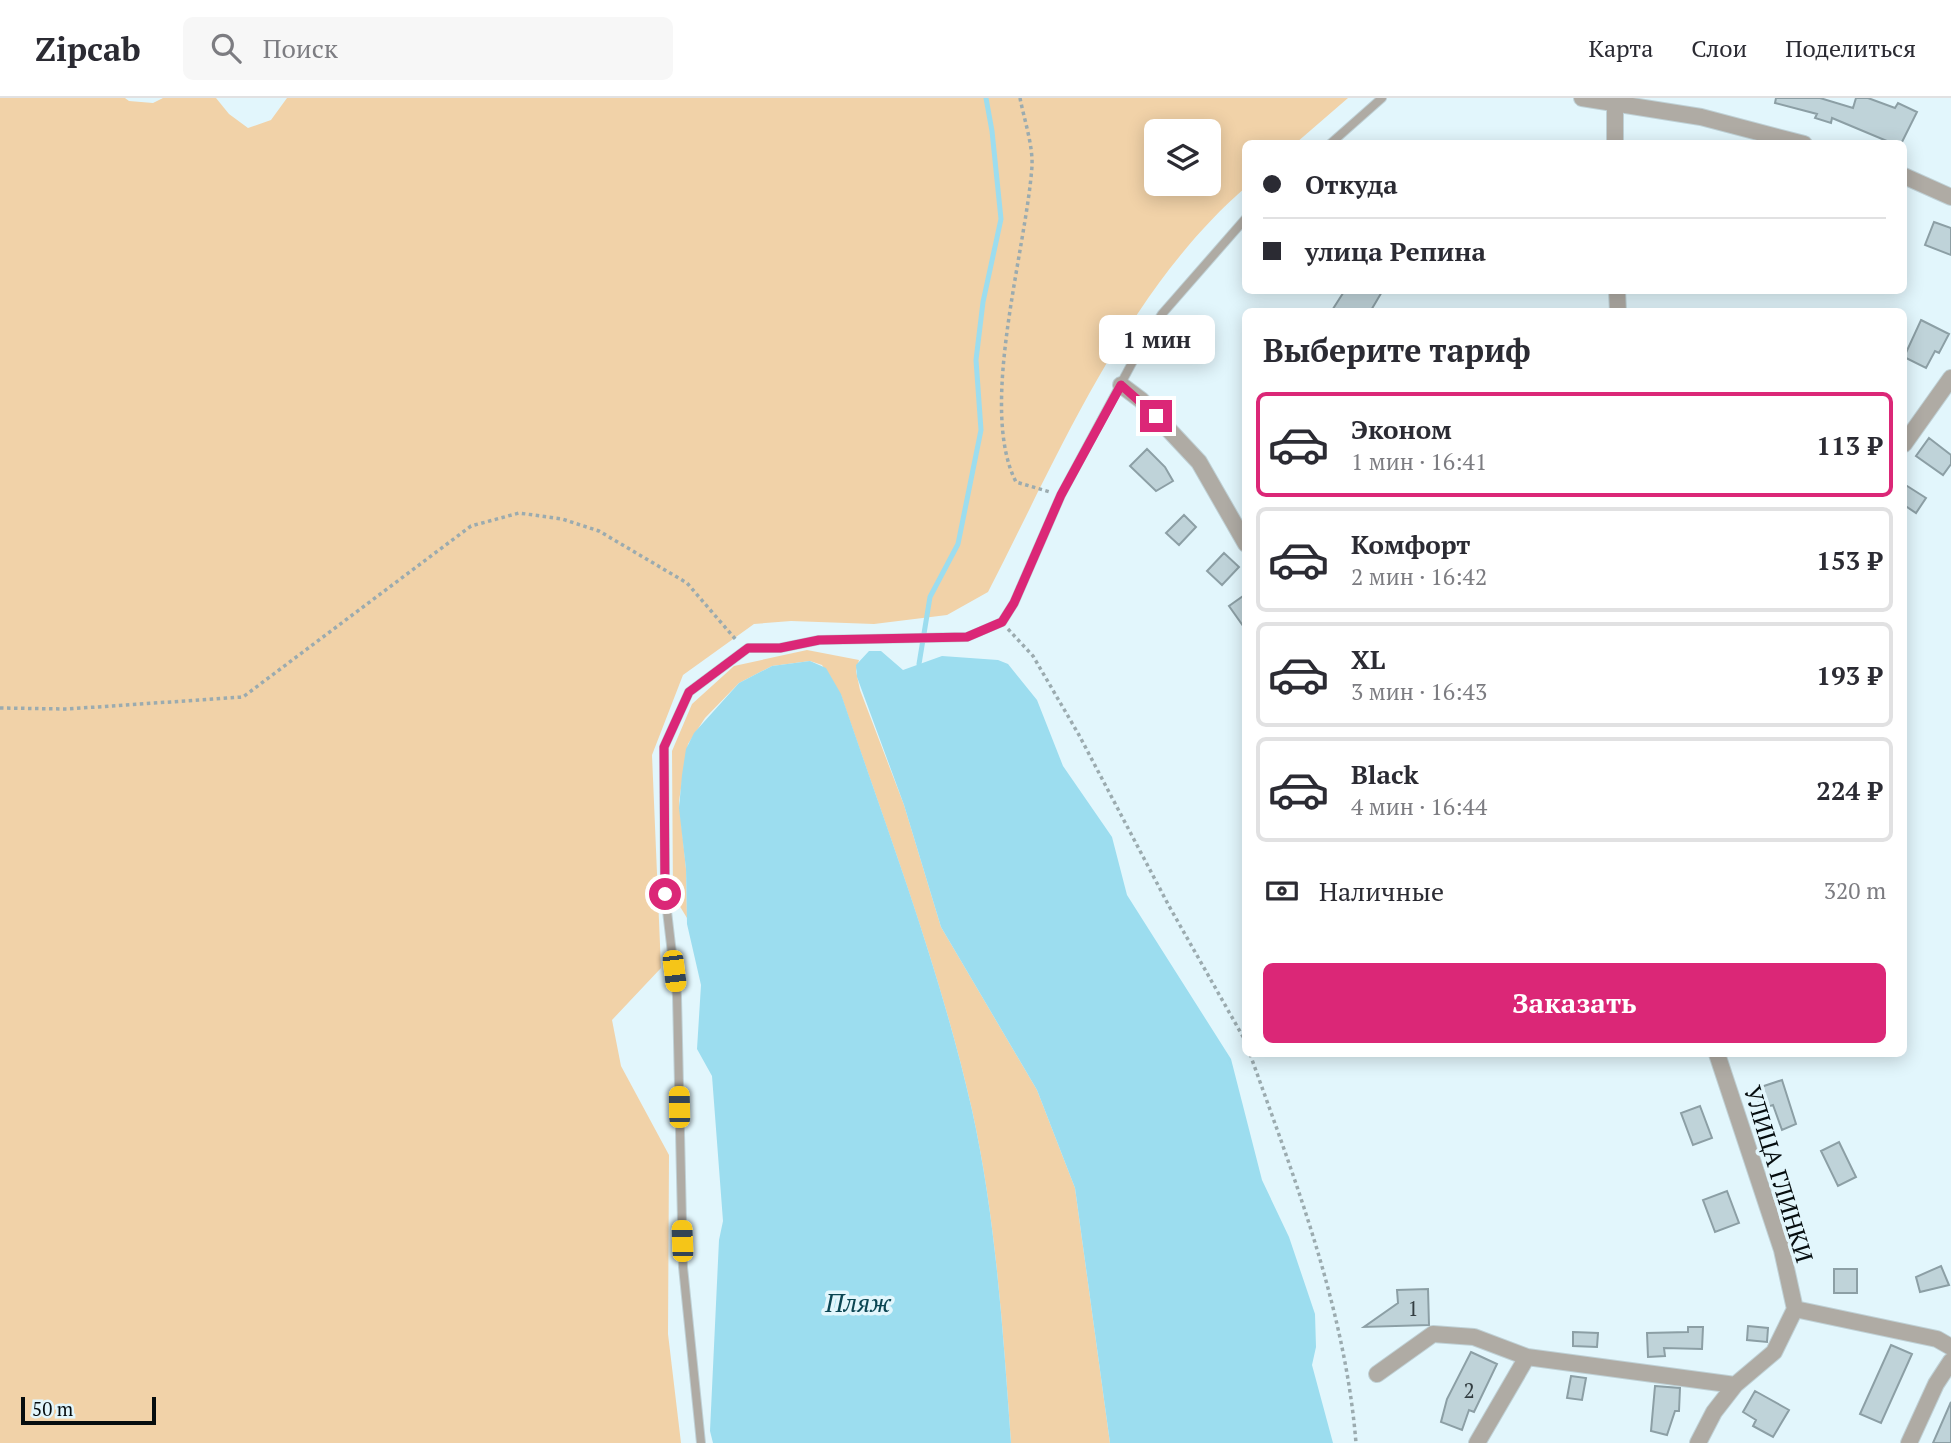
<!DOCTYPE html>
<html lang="ru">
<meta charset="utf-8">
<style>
:root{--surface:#fff;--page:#f7f7f7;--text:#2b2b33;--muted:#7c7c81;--line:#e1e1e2;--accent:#db2777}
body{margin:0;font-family:"PT Serif",serif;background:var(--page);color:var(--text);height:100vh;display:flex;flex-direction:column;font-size:26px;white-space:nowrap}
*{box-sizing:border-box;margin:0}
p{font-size:23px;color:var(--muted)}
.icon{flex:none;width:38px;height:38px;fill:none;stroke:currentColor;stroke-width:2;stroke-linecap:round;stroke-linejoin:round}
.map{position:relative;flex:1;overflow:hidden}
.side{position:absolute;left:1242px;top:210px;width:665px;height:749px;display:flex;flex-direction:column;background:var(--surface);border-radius:10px;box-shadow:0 4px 18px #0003}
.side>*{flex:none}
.banner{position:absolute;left:1242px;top:42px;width:665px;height:154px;border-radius:10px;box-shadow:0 4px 18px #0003;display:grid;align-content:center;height:154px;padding:0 21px;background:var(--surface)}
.controls{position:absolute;left:1144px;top:21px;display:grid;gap:14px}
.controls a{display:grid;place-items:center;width:77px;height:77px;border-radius:10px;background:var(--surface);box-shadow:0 4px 18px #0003;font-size:35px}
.scale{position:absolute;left:21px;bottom:18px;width:135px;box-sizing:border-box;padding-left:7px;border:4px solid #060d0f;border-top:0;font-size:19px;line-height:24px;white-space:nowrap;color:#060d0f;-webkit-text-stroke:5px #e2f6fc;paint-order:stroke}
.end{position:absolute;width:32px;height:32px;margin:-16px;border:9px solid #db2777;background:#fff;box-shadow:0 0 0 4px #fff}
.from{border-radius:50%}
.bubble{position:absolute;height:49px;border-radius:10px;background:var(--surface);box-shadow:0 4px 18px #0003;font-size:23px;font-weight:600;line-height:49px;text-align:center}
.car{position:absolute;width:21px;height:42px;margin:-21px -10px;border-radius:9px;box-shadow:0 0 5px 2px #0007;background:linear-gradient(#f5c518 24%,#345 0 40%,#f5c518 0 76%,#345 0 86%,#f5c518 0)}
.banner b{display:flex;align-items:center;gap:24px;height:66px;font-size:26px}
.banner b+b{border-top:2px solid var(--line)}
.banner i{width:18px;height:18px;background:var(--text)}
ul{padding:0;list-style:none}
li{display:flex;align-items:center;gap:21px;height:105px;margin:0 14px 10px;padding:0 7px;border:4px solid var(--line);border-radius:10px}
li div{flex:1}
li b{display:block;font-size:26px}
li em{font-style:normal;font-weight:600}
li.active{border-color:var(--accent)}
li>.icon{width:63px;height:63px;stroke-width:1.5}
h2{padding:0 21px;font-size:32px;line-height:84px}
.pay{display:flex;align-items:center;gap:18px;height:77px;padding:0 21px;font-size:26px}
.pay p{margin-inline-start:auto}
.primary-button{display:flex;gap:14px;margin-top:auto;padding:14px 21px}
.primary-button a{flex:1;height:80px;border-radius:10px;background:var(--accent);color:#fff;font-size:28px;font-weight:600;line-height:80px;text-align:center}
header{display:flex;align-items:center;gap:42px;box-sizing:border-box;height:98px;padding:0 35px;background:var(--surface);border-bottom:2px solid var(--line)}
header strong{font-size:33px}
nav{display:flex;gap:38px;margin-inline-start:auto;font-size:24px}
.search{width:490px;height:63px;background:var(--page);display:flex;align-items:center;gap:18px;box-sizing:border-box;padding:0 24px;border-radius:10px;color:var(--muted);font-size:26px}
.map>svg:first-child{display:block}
.green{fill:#f1d2a8;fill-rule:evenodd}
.water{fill:#9cddef}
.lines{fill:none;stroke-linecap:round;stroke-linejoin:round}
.stream{stroke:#9cddef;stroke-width:5}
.building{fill:#bfd3d9;stroke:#8c9fa5;stroke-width:2}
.service-casing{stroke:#bfd1d6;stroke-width:10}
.minor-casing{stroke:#bfd1d6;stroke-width:18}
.path{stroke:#9babaf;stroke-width:3.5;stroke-dasharray:3.5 3.5;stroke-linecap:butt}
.service{stroke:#afaba4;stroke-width:8}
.minor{stroke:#afaba4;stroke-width:16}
.route{stroke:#db2777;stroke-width:9}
.labels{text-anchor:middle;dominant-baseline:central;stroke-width:7;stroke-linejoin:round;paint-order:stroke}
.number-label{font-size:21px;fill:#343e42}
.street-label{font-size:24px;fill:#060d0f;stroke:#e2f6fc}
.water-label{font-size:26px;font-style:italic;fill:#0b4653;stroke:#e2f6fc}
</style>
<header>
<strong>Zipcab</strong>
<div class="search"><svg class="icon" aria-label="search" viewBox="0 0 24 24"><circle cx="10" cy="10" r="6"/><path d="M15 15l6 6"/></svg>Поиск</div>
<nav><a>Карта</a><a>Слои</a><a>Поделиться</a></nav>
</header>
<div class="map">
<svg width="1951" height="1345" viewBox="0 0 1951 1345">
<rect width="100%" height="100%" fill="#e2f6fc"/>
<path class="green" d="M0 0H125L129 3 153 5 163 0H216L229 16 248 30 271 22 287 0H1348L1296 45 1246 46V89C1127 192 1059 356 988 494L947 517 874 526 791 523 754 526 683 577 652 657 661 870 612 922 621 968 669 1057 668 1236 681 1345H0ZM1157 33H1209V86H1157Z
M807 552 859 562 856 573 860 592 904 707 941 829 1037 992 1075 1090 1110 1345H1011C1003 1234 996 1121 972 1012 940 871 888 734 841 597L822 567 810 563 772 568 739 585 705 620 688 646 679 703 686 771 687 820 673 797 672 653 692 606 734 568Z"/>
<path class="water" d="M869 553H881L903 572 942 558 998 562 1008 566 1037 602 1063 668 1112 739 1127 797 1231 961 1262 1082 1289 1139 1315 1216 1316 1249 1312 1267 1333 1345H1110L1075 1090 1037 992 941 829 904 707 857 579 856 567Z
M810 563 826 570 841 596C888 734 940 871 972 1012 996 1121 1003 1234 1011 1345H713L710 1333 719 1142 723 1123 712 978 697 951 701 887 687 826 686 771 679 710 682 677 686 651 694 635 739 585 772 568Z"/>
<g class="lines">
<path class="stream" d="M919 566 930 499 958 446 981 332 976 262 983 204 1001 121 992 33 986 0"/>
</g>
<path class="building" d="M1776 0H1820L1853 10 1856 0H1868L1895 10 1898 5 1917 14 1901 46H1894L1832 20 1831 25 1815 20 1817 16 1775 5Z
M1934 124 1951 130V157L1925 147Z
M1345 192H1383L1370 214H1331Z
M1921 222 1949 236 1939 255 1935 253 1926 270 1904 259Z
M1929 340 1951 357V366L1943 377 1916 358Z
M1147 351 1165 369 1173 383 1156 393 1130 368Z
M1904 386 1926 400 1916 415 1904 407Z
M1184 417 1196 429 1179 447 1166 435Z
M1224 455 1239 469 1222 487 1207 473Z
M1246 496V532L1229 508Z
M1782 982 1796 1026 1782 1032 1773 1007 1761 1011 1755 991Z
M1700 1008 1712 1040 1693 1047 1681 1015Z
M1839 1044 1856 1079 1838 1088 1821 1053Z
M1727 1093 1739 1125 1715 1134 1703 1102Z
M1941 1168 1949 1187 1920 1194 1916 1179Z
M1834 1171H1857V1195H1834Z
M1428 1191 1429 1227 1364 1229 1398 1205 1397 1192Z
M1748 1228 1768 1230 1767 1244 1747 1242Z
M1688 1229H1703L1702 1251 1664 1250 1665 1258 1648 1259 1647 1235 1688 1234Z
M1573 1234 1598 1235 1597 1249 1573 1248Z
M1891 1247 1912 1256 1881 1325 1860 1316Z
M1471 1254 1497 1266 1474 1314 1469 1312 1462 1332 1441 1324 1447 1301Z
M1571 1278 1586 1280 1582 1302 1567 1300Z
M1655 1288 1680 1290 1679 1313H1675L1667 1337 1651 1333Z
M1755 1293 1789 1312 1773 1339 1753 1328 1756 1322 1743 1314Z
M1951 1304V1345H1933Z"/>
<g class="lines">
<defs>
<path id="service" d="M1330 46 1382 0
M701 1345 683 1169 677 898 665 796 664 649 689 594 748 550H780L819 542 967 539 1002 524 1014 505 1061 397 1139 252 1162 216 1246 120"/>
<path id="minor" d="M1582 0 1701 19 1804 46
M1615 7V46
M1904 78 1951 99
M1617 192 1618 214
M1121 287 1141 302 1199 364 1246 446
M1904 346 1951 280
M1717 956 1782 1152 1795 1211
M1377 1276 1433 1236 1474 1239 1527 1259 1735 1287 1774 1254 1795 1211 1937 1241 1951 1249
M1477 1345 1527 1259
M1698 1345 1714 1314 1735 1287
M1909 1345 1936 1286 1951 1263"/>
</defs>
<use href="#service" class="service-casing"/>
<use href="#minor" class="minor-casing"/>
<path class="path" d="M1020 0C1024 21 1033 47 1032 68 1026 153 978 310 1016 384L1050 394
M1008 531 1033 558 1079 637 1169 808 1246 944
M0 610 67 611 243 599 471 428 519 415 562 421 599 433 687 485 737 543
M1250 956C1295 1082 1345 1210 1356 1345"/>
<use href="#service" class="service"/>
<use href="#minor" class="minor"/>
</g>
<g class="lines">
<path class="route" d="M665 796 664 649 689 594 748 550H780L819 542 967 539 1002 524 1014 505 1061 397 1121 287 1156 318"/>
</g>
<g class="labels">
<g class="number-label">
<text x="1413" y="1210">1</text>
<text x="1469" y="1292">2</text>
</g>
<g class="street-label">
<text transform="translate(1779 1076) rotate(73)">УЛИЦА ГЛИНКИ</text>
</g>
<g class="water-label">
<text x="858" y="1204">Пляж</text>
</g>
</g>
</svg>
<div class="controls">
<a><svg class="icon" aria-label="layers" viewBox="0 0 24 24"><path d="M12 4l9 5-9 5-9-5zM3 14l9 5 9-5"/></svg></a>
</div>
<div class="scale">50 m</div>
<i class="end from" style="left:665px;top:796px"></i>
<i class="end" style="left:1156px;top:318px"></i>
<div class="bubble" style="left:1099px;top:217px;width:116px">1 мин</div>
<i class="car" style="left:674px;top:873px;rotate:173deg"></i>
<i class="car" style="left:679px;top:1009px;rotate:359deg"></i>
<i class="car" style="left:682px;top:1143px;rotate:358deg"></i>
<div class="banner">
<b><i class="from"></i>Откуда</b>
<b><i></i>улица Репина</b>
</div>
<section class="side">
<h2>Выберите тариф</h2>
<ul>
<li class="active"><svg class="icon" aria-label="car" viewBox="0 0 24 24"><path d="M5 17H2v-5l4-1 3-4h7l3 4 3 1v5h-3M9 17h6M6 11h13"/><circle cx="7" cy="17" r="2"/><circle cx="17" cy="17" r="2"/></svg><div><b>Эконом</b><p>1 мин · 16:41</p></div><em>113 ₽</em></li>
<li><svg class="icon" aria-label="car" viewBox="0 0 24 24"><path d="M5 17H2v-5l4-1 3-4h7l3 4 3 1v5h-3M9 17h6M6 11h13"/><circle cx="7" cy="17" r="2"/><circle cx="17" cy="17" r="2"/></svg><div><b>Комфорт</b><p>2 мин · 16:42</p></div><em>153 ₽</em></li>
<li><svg class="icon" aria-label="car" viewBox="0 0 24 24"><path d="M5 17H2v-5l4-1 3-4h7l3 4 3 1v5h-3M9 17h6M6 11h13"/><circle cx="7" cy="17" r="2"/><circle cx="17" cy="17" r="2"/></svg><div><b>XL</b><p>3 мин · 16:43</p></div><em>193 ₽</em></li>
<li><svg class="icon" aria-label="car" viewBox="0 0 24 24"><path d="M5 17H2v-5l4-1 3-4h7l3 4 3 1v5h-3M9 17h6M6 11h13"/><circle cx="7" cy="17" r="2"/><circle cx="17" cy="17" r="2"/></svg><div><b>Black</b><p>4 мин · 16:44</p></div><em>224 ₽</em></li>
</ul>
<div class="pay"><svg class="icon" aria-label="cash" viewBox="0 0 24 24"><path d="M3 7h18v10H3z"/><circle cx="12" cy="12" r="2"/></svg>Наличные<p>320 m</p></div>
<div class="primary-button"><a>Заказать</a></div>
</section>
</div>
